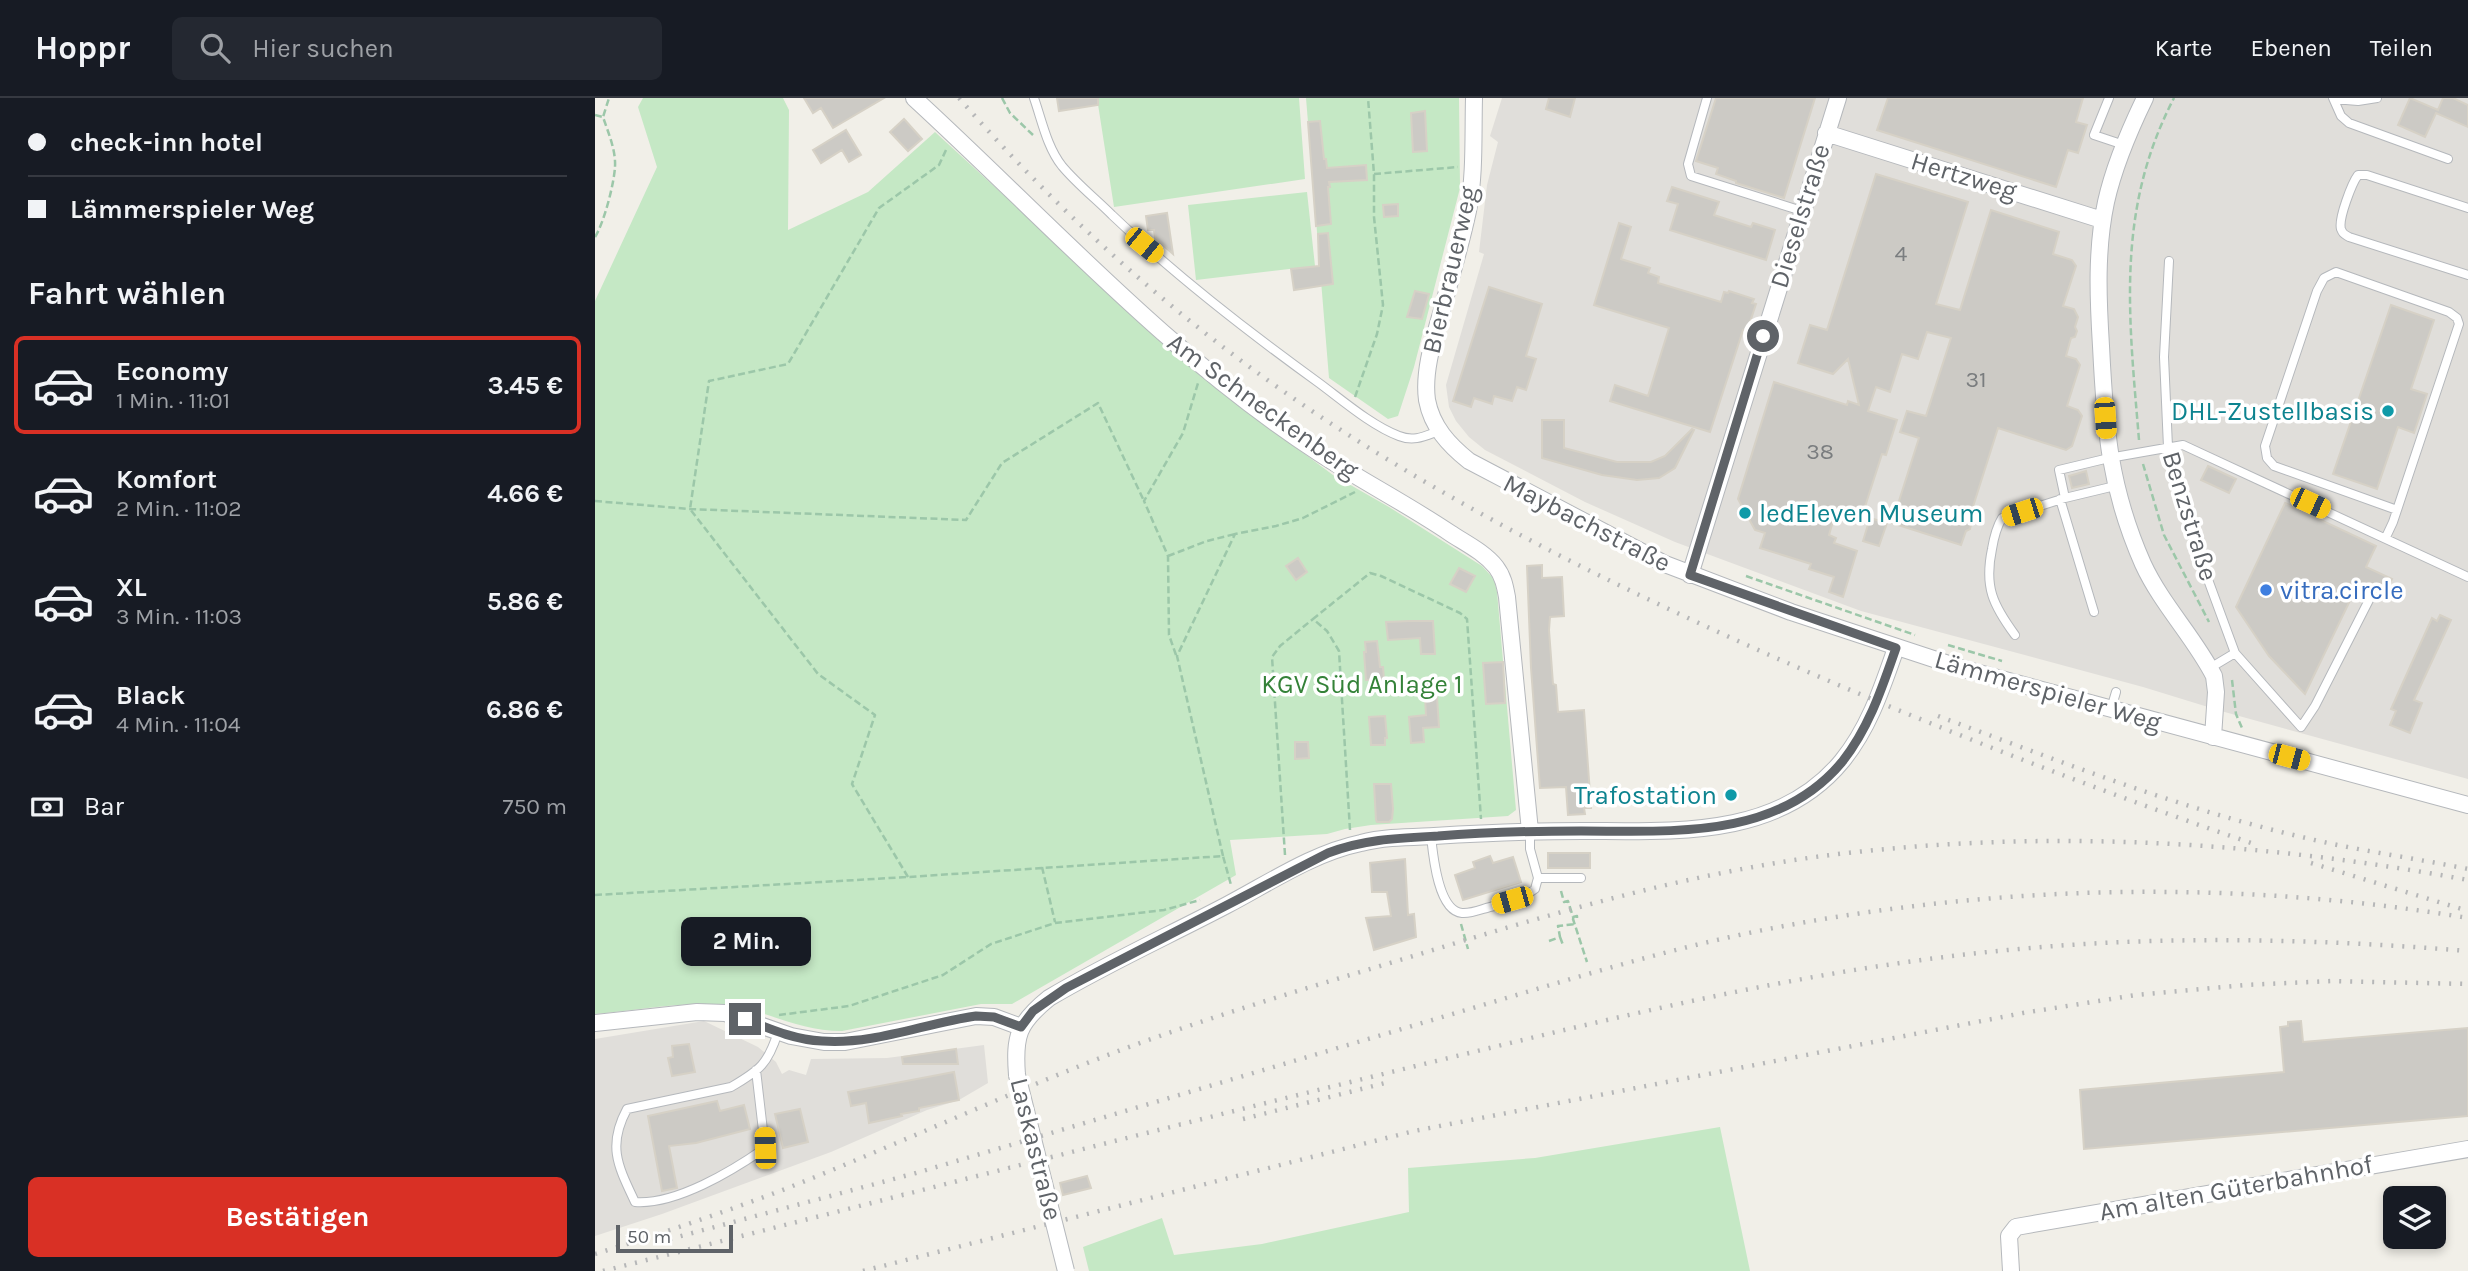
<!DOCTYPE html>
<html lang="de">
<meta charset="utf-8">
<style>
:root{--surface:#171b24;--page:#242831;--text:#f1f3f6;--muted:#9ea1a6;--line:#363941;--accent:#d93025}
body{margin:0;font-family:Karla,sans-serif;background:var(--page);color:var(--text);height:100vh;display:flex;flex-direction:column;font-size:26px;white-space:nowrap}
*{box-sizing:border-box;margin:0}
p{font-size:23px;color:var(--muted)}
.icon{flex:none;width:38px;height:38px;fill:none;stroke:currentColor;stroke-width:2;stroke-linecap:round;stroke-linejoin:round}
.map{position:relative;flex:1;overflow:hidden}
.side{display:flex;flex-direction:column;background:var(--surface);width:595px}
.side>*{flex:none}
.top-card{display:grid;align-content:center;height:154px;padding:0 28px;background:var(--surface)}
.controls{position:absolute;left:1788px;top:1088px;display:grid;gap:14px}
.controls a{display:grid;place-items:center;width:63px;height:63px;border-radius:10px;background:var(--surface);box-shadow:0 4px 10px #0003;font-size:35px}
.scale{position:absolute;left:21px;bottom:18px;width:117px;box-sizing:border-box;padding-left:7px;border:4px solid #5f6368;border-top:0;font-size:19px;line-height:24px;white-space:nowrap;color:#5f6368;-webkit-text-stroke:5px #fff;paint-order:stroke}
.end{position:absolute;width:32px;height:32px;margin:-16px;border:9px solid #5f6368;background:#fff;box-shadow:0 0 0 4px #fff}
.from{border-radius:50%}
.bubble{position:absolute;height:49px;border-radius:10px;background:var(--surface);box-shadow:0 4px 10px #0003;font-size:23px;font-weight:700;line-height:49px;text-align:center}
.car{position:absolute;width:21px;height:42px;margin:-21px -10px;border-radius:9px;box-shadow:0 0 5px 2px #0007;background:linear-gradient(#f5c518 24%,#345 0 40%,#f5c518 0 76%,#345 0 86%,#f5c518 0)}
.top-card b{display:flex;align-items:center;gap:24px;height:66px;font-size:26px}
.top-card b+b{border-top:2px solid var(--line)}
.top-card i{width:18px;height:18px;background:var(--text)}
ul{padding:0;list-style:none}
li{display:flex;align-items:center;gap:21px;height:98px;margin:0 14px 10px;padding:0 14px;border:4px solid transparent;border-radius:10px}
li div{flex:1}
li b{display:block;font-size:26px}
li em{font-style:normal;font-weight:700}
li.selected{border-color:var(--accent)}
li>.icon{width:63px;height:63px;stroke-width:1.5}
h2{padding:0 28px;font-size:32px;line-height:84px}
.pay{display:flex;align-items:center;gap:18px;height:77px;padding:0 28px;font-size:26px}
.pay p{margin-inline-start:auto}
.primary-button{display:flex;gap:14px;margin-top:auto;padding:14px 28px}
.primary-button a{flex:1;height:80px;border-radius:10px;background:var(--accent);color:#fff;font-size:28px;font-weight:700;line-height:80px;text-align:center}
header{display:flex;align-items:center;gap:42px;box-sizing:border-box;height:98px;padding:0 35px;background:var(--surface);border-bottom:2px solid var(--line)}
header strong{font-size:33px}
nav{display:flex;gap:38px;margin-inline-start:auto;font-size:24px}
.search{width:490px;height:63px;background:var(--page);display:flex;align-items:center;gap:18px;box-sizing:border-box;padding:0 24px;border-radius:10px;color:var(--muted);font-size:26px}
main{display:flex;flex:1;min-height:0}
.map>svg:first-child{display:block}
.industrial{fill:#e0deda}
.green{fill:#c5e8c5}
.building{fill:#cccac5;stroke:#d6d1c6;stroke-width:2}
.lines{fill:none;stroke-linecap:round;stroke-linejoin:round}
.lane-casing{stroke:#b5b8bc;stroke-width:10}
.street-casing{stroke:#b5b8bc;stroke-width:18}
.path{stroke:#9cc7a9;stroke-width:2.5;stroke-dasharray:7 3.5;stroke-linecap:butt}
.lane{stroke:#fff;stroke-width:8}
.street{stroke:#fff;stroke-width:16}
.rail{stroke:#b6b7b8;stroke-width:4.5;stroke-dasharray:2 9;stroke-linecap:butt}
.street-bridge-casing{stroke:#b5b8bc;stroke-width:18;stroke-linecap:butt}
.street-bridge{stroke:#fff;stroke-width:16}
.route{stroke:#5f6368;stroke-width:9}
.culture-dot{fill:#0f9aa8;stroke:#fff;stroke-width:2.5}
.shop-dot{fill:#3f7fe0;stroke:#fff;stroke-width:2.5}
.labels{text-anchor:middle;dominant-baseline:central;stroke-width:7;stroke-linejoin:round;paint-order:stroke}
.number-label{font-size:23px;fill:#7a7d7f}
.street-label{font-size:26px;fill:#5f6368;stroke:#fff}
.culture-label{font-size:26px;fill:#0d838f;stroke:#fff;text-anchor:end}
.shop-label{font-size:26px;fill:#366cbe;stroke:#fff;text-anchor:start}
.park-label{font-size:26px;fill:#348238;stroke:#fff}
</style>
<header>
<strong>Hoppr</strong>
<div class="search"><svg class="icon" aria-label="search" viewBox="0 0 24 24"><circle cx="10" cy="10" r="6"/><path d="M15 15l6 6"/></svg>Hier suchen</div>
<nav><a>Karte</a><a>Ebenen</a><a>Teilen</a></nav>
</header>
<main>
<section class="side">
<div class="top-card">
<b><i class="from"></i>check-inn hotel</b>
<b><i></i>Lämmerspieler Weg</b>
</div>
<h2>Fahrt wählen</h2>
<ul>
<li class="selected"><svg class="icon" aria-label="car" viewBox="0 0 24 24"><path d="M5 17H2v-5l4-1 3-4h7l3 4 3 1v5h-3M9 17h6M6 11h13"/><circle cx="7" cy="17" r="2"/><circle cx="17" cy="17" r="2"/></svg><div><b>Economy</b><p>1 Min. · 11:01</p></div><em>3.45 €</em></li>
<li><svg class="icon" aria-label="car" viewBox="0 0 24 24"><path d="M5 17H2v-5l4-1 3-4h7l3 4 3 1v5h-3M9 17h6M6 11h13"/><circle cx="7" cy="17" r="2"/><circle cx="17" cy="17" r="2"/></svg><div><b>Komfort</b><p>2 Min. · 11:02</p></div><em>4.66 €</em></li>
<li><svg class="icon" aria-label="car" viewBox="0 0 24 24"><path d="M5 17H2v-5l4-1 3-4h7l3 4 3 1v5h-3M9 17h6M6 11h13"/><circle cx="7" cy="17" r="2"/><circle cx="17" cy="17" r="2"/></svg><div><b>XL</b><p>3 Min. · 11:03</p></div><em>5.86 €</em></li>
<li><svg class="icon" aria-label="car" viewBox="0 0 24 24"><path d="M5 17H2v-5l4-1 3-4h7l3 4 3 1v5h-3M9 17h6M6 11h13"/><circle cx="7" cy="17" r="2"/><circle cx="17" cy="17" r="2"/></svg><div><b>Black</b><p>4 Min. · 11:04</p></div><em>6.86 €</em></li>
</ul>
<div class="pay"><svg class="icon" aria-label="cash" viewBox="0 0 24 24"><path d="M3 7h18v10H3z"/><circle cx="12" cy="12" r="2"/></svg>Bar<p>750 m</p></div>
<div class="primary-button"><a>Bestätigen</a></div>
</section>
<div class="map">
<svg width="1873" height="1173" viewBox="0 0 1873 1173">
<rect width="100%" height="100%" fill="#f1efe8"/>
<path class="industrial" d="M907 0H1873V681L1626 613 1548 589 1266 513 1080 444 990 404 890 352 874 339 861 323 854 309 851 287 889 156 884 154 892 87 903 44 895 38Z
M109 923 163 949 181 964 187 976 194 972 211 977 216 961 292 960 389 947 393 985 364 1002 332 1012 236 1054 67 1116 0 1138V941Z"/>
<path class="green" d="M48 0H188L194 12 193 132 273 94 340 34 574 249 680 334 738 377 794 409 887 468 899 481 902 494 921 712 913 718 776 727 750 731 732 736 635 742 641 777 417 906H386L247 933C205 933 175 914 136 908 92 902 44 912 0 916V203L62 69 43 9Z
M502 0H704L710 81 519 109Z
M711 0H864L865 90 819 269 803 318 793 321 734 280Z
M712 94 720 168 601 182 593 107Z
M1125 1029 1155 1173H494L488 1149 567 1120 579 1157 667 1146 814 1114 813 1070 940 1060Z"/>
<path class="building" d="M209 0H289L238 30 226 10 218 15Z
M462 0H503V7L464 13Z
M954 0H980L975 19 951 11Z
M1121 0H1220L1189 100 1141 85V83L1121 76 1123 70 1101 63Z
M1293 0H1488L1481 24 1492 27 1483 55 1473 52 1461 89 1282 32Z
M1815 0 1843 12 1848 0H1858L1873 7V29L1841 15 1830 39 1803 27Z
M830 13 832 53 818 54 816 15Z
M309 21 327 41 313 53 295 34Z
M725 23 729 61H731L732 70 771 67 772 82 734 84 735 89H733L736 126 721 128 713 24Z
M251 32 266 57 254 64 247 52 226 65 218 52Z
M1281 76 1373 104 1341 206 1365 212 1396 112 1464 134 1458 156 1477 162 1481 168 1468 208 1479 211 1483 219 1480 229 1482 233 1480 239 1476 240 1471 258 1481 261 1485 267 1472 308 1483 312 1487 318 1477 348 1471 352 1403 330 1375 418 1377 422 1375 431 1371 433 1366 447 1297 425 1324 340 1305 334 1312 313 1331 318 1356 240 1332 234 1323 261 1307 256 1295 294 1281 289 1273 313 1302 322 1291 357 1287 356 1266 421 1241 413 1234 437 1241 440 1239 445 1262 453 1248 499 1234 494 1239 479 1214 471 1216 466 1165 450 1170 435 1160 432 1143 401 1179 284 1252 307 1253 303 1264 307 1253 261 1238 276 1203 265 1215 227 1232 232Z
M1077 89 1124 104 1119 117 1156 129 1158 125 1180 132 1171 162 1075 132 1083 106 1072 103Z
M803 106V118L789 119 788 107Z
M572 115 578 156 560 140 559 132H553L551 118Z
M1024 125 1036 129 1026 161 1055 170 1053 175 1064 179 1063 185 1126 204 1129 194 1133 195 1134 193 1159 201 1157 205 1161 206 1152 233 1148 232 1115 334 1015 303 1020 287 1053 298 1074 230 999 207Z
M733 135 738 186 699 192 696 171 724 168 723 136Z
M894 189 947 206 931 258 941 261 931 292 922 289 917 303 899 298 897 306 879 300 876 309 858 303Z
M820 193 834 196 827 221 812 219Z
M1796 207 1839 222 1816 291 1832 296 1819 335 1803 329 1782 391 1738 376Z
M947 322H969V350L1022 364H1056L1070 358 1097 331 1099 332 1080 370 1064 380 1042 382 1007 377 947 360Z
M1613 368 1641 381 1634 395 1606 382Z
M1491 373 1494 386 1477 390 1474 378Z
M1690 405 1781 448 1771 469 1797 481 1788 500 1762 488 1710 596 1674 558 1641 509Z
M1275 420 1292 425 1284 448 1268 443Z
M703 460 712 474 701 482 691 468Z
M947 467V480L967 479 969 518 955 519 954 532 958 586 961 587 963 614 989 612 996 710H989L990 716 973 717 971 689 945 690 936 570 932 468Z
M864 470 880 478 871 494 855 486Z
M1845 517 1856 522 1819 602 1827 605 1815 635 1795 627 1801 613 1796 611 1837 520 1842 523Z
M814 523H838L840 556H826L825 540 793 542 791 524Z
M782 543 785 569H788L789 581 771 582 769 554H771L770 544Z
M908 564 910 605 891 606 888 565Z
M830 599H842L844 629 828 630 829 644 816 645 814 619 831 617Z
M790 618 792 640H790V647H776L774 619Z
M700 644H713L714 660 700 661Z
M779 686H796L798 711 797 721 794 724H782L781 722Z
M953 755H995V770H953Z
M895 758 898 765 918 759 926 784 868 802 860 777 880 770 878 764Z
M810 761 813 817 819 816 821 839 779 852 771 820 796 818 792 794H777L775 765Z
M1706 923 1708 944 1873 930V1018L1489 1051 1485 992 1689 974 1685 929 1693 928V924Z
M94 946 100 974 77 978 73 960 78 959 77 948Z
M361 951 363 966H308L307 959Z
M359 974 364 1002 324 1010V1013L306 1016 307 1018 274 1025 271 1005 256 1008 253 994Z
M122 1003 125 1013 149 1007 155 1031 101 1045 74 1048 82 1090 67 1093 53 1018Z
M205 1011 213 1044 188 1050 180 1016Z
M492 1078 496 1090 468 1097 465 1085Z"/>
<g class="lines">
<defs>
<path id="lane" d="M439 0C447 23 452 49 467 68 482 86 501 101 517 117 581 178 652 233 724 285 747 302 777 328 804 338 819 344 830 338 844 333
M1112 0 1093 66 1096 78 1207 113
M1514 0 1499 37 1529 47
M1738 0 1746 18 1754 25 1853 61
M1739 1 1763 3 1782 0
M1873 110 1772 77H1763C1757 85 1743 121 1746 131 1748 136 1749 136 1754 139L1873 177
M1574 163 1569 259 1573 349 1601 449 1640 555 1615 570
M1520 388 1470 400 1464 372 1514 360 1588 347 1873 479
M1465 401 1499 514
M1791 439 1798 424 1864 226 1862 220 1854 214 1741 174 1729 180 1722 193 1670 348 1672 360 1679 368 1802 412
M1420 537C1398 507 1389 489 1397 451 1399 439 1401 430 1407 420L1470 400
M1640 555 1706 629 1720 608 1774 502
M1516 611 1521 594
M836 738C838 757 843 813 867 815 877 816 889 810 899 808 913 804 929 800 940 791L943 780 935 751V733
M943 780H986
M161 972 170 1050C137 1073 81 1107 40 1104 23 1068 12 1048 32 1011L136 989C165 972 173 966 183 934"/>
<path id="street" d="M319 0C451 121 572 256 724 355 767 383 812 406 855 435 870 445 889 454 901 469 908 478 910 488 912 499L935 733
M879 0C878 38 880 76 873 113 866 146 856 179 847 212 839 240 828 273 832 302 837 329 854 347 874 363L1070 466 1196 514 1369 571 1873 707
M1550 0C1534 33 1519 68 1511 104 1501 151 1503 200 1506 248 1510 330 1514 389 1548 466 1567 507 1599 539 1619 578L1621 594 1618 639
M1231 35 1507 122
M1095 477 1243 0
M0 925 102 914 130 915 196 938 229 944H250L381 918 399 919 426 929
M422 977C419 938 423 925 454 900 511 866 573 838 632 807 674 785 718 755 766 745 789 739 815 739 839 738 888 735 937 733 987 733 1078 733 1183 741 1247 663 1274 630 1287 590 1301 550
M1416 1173 1414 1138 1421 1129 1873 1051"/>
</defs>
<use href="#lane" class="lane-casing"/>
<use href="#street" class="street-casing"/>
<path class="path" d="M407 0 415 15 438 37
M0 17 8 19
M779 76 863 69
M0 139C9 125 19 86 20 69 21 52 13 34 8 19L14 0
M760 299 782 236 788 207 779 119V76L773 0
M1544 342C1534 220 1520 113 1579 0
M1548 366 1569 437 1614 524
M0 403 95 411 371 422 407 365 503 305 549 403
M573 458 612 443 640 436
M1151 478 1320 537
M1353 547 1407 563
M581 557 574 537 573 458 549 403 588 335 603 285
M1637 582 1641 616 1647 630
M755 732 744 553 732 533 718 521 775 475 786 478 865 515 872 521 886 721
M690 757 677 559 685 548 718 521
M628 758 582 558 640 436 681 428 708 420 760 394
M447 769 460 824
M313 779 257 686 280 617 223 576 95 411 114 283 193 266 284 110 344 67 351 52
M966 793 969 804 973 803 978 819 982 818V821H978L992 864
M0 797 313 779 628 758 636 787
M866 826 873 851
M965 839 968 847
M954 843 965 839 963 828 980 826
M184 917 254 908 348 877 396 846 460 825 569 812 605 802"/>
<use href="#lane" class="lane"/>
<use href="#street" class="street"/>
<path class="rail" d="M364 0C457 107 563 204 678 286 823 389 982 470 1143 543 1312 619 1484 686 1659 746
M1343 618C1464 663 1585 711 1711 740 1765 753 1819 760 1873 771
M1716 765 1870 812
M648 1021 794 984
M75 1141 321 1075 979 880C1048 860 1118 841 1189 828 1414 786 1647 782 1873 820
M0 1156C62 1137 124 1116 185 1093 297 1049 406 998 518 955 619 917 722 887 825 856 971 811 1118 768 1271 753 1472 732 1674 745 1873 782
M8 1173C283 1104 558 1032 833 965 1030 917 1222 869 1424 851 1574 837 1724 841 1873 853
M268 1173 819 1033 1428 915 1541 897 1650 887 1736 883 1873 886"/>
<defs>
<path id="street-bridge" d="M422 977 471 1173"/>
</defs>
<use href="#street-bridge" class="street-bridge-casing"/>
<use href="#street-bridge" class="street-bridge"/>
</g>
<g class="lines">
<path class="route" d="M150 921C175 931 200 942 227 943 279 947 330 925 381 918L399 919 426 929 438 913 471 890 733 755C769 741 805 740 843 738 890 734 938 733 986 733 1077 733 1182 742 1247 664 1274 630 1287 590 1301 550L1095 477 1168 238"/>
</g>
<g class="culture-dot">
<circle cx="1793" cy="313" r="7"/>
<circle cx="1150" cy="415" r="7"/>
<circle cx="1136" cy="697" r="7"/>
</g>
<circle class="shop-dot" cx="1671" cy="492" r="7"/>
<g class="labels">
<g class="number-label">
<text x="1306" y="155">4</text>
<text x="1381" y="281">31</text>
<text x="1225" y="353">38</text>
</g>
<g class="street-label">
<text transform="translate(1369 78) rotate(17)">Hertzweg</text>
<text transform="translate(1205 118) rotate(-73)">Dieselstraße</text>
<text transform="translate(855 172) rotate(-77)">Bierbrauerweg</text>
<text transform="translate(668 308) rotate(36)">Am Schneckenberg</text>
<text transform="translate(1595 418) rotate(73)">Benzstraße</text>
<text transform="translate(992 425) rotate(27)">Maybachstraße</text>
<text transform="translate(1453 593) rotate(16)">Lämmerspieler Weg</text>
<text transform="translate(441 1051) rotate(76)">Laskastraße</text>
<text transform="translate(1641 1090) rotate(-10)">Am alten Güterbahnhof</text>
</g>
<g class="culture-label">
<text x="1779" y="313">DHL-Zustellbasis</text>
<text x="1164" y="415" text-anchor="start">ledEleven Museum</text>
<text x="1122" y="697">Trafostation</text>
</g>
<g class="shop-label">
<text x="1685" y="492">vitra.circle</text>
</g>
<g class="park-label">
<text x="767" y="586">KGV Süd Anlage 1</text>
</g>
</g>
</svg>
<div class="controls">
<a><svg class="icon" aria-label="layers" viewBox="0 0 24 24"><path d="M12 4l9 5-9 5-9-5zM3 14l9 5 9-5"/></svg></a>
</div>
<div class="scale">50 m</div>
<i class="end from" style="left:1168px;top:238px"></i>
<i class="end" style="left:150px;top:921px"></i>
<div class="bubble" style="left:86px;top:819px;width:130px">2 Min.</div>
<i class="car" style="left:549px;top:147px;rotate:129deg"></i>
<i class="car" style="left:1510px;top:320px;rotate:176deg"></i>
<i class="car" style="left:1715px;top:405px;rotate:115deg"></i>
<i class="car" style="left:1427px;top:414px;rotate:252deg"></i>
<i class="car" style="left:1694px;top:659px;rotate:105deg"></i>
<i class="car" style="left:917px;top:802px;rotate:254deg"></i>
<i class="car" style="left:170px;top:1050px;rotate:358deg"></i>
</div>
</main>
